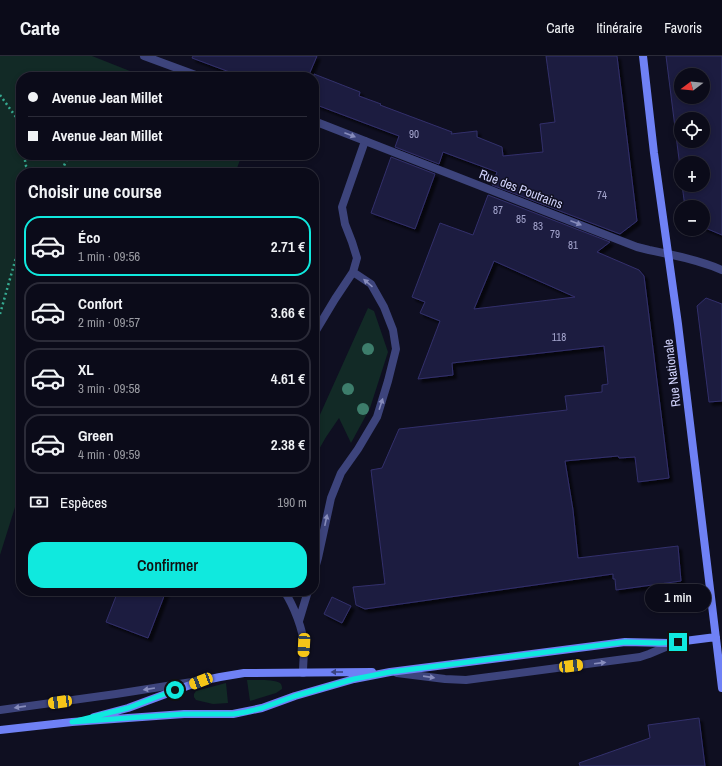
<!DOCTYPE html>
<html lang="fr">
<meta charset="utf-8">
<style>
:root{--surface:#0b0b19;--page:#141422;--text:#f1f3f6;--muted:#9a9ba2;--line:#2b2b38;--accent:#10e9de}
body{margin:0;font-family:"Archivo Narrow",sans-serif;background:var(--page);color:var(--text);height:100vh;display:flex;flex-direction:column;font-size:15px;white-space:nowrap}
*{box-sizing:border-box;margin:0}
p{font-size:13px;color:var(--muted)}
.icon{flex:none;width:22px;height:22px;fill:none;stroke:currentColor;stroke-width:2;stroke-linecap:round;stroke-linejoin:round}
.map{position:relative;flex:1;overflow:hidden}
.drawer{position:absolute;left:16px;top:112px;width:303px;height:428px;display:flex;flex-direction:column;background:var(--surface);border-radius:16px;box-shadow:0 2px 6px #0003,0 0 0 1px var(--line)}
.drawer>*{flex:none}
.hud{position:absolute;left:16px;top:16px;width:303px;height:88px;border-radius:16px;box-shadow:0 2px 6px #0003,0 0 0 1px var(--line);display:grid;align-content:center;height:88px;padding:0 12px;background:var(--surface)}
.needle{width:26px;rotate:254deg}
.controls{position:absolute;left:674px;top:12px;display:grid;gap:8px}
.controls a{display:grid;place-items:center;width:36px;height:36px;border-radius:50%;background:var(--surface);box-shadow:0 2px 6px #0003,0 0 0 1px var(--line);font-size:20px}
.end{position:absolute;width:18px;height:18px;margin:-9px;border:5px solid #10e9de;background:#111;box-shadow:0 0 0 2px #111}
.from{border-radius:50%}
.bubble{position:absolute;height:28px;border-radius:14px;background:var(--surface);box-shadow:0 2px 6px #0003,0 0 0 1px var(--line);font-size:13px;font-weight:600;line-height:28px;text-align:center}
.car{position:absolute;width:12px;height:24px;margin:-12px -6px;border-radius:5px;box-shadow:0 0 3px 1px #0007;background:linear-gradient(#f5c518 24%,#345 0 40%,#f5c518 0 76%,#345 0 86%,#f5c518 0)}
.hud b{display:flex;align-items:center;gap:14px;height:38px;font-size:15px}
.hud b+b{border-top:1px solid var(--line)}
.hud i{width:10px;height:10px;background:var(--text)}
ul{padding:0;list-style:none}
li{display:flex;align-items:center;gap:12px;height:60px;margin:0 8px 6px;padding:0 4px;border:2px solid var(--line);border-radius:16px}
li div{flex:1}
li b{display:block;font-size:15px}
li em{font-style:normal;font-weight:600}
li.selected{border-color:var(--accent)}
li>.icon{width:36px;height:36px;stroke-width:1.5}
h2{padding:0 12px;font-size:18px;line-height:48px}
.pay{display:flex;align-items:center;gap:10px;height:44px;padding:0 12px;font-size:15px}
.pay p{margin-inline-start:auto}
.action{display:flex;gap:8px;margin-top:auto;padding:8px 12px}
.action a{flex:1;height:46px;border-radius:16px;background:var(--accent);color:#111;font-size:16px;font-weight:600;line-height:46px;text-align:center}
header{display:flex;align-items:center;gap:24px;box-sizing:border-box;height:56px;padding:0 20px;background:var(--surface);border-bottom:1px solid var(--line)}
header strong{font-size:19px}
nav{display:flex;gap:22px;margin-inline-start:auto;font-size:14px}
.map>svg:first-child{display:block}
.green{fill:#122a26}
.building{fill:#1e1c40;stroke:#32306b;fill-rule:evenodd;filter:url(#shadow)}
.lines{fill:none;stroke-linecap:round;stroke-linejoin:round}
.path{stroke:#36ab92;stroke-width:2.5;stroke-dasharray:2 3;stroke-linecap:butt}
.service{stroke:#3d447c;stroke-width:8}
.minor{stroke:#3d447c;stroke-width:8}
.tertiary{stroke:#3d447c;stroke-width:8}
.secondary{stroke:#6f81f5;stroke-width:8}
.tree{fill:#3d7d6b}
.oneway{fill:#878cbc}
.oneway2{fill:#3a4280}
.route{stroke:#10e9de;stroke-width:5}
.labels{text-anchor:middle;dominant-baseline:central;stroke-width:3;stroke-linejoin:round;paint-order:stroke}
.number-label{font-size:11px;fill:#a4a5cd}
.street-label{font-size:13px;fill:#d1d3fc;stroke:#0f0f21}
</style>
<header>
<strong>Carte</strong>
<nav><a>Carte</a><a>Itinéraire</a><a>Favoris</a></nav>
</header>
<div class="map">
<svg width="722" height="710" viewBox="0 0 722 710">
<defs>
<filter id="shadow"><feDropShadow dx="3.5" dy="3.5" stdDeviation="1" flood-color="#0009"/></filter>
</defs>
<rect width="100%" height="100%" fill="#0f0f21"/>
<path class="green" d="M0 0H92L145 21H21V99H242L235 117H21V432L0 499Z
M368 252 374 255 388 296 370 352 351 387 339 362 326 381 314 402V372Z
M247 624C254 624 275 623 280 627 282 629 282 631 282 633L276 637 250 645Z
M226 627 228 647 213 648 196 644 194 641V638L196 635Z"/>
<path class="building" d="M193 0H317L308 21H243L192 2Z
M546 0H617L637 165 620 178 492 129 497 116 443 96 439 108 395 91 399 80 314 48V18L360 36 359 40 381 48 380 49 452 76 451 78 477 75V81L502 91 503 100 543 96 540 68 555 66Z
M666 0H722V179L703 171V151H685L682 129H703V107H681V119ZM681 19H703V41H681ZM681 63H703V85H681Z
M391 101 435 118 415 173 371 157Z
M488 139 610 186 597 196 639 214 644 220 669 422 638 426 635 401 619 402 618 400 565 405 573 454 578 502 678 490 681 525 616 534 615 523H613V518L365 553 356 549 353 531 385 528 371 414 382 412 399 373 567 354 565 340 602 336V329L608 328 604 290 452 307 453 319 418 323 440 265 420 257 425 246 412 241 440 167 473 179ZM494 205 575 241 474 253Z
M706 242 722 248V345L709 346 697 250Z
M118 535H166L148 582 106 566Z
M332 541 351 550 342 567 324 558Z
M699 662 705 710H580L579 707 650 682 648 669Z"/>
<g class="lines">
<path class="path" d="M0 39 21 68
M24 99 26 110 32 117
M58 117 62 114 68 101V99
M0 258 21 184"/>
<path class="service" d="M314 278 335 243 353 216 357 202 352 186 345 168 342 151 365 85
M314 516 318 502 331 442 341 417 358 393 377 361 388 325 396 293 393 274 384 251 371 228 353 216
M284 535C293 548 304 575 304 591 304 600 303 608 303 617
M299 565 308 535
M397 617 445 623 466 624 640 601 649 598 675 587
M0 654 116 638 192 626"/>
<path class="minor" d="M144 0 201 21
M314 65 637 191 649 194 668 198"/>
<path class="tertiary" d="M668 198C687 202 704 206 722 214"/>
<path class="secondary" d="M643 0 654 97 678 268 722 632
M94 661 128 652 201 625 220 621 244 617 372 616
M0 674 72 666 184 658H233L262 652 295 640 354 623 390 616 625 586 669 587 716 581"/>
</g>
<g class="tree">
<circle cx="368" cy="293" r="6"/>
<circle cx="348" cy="333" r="6"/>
<circle cx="363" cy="353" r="6"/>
</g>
<defs><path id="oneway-solid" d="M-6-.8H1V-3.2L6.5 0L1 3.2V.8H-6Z"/></defs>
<g class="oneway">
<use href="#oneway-solid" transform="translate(350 79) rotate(21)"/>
<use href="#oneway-solid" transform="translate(576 167) rotate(21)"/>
<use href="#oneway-solid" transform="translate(368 227) rotate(-139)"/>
<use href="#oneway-solid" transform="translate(381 348) rotate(-72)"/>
<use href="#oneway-solid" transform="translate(326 464) rotate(-78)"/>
<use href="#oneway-solid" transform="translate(600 607) rotate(-7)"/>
<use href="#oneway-solid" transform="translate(429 621) rotate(8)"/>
<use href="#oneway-solid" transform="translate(149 633) rotate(171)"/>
<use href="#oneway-solid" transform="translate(20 651) rotate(172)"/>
</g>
<use class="oneway2" href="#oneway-solid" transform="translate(337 616) rotate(180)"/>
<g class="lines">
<path class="route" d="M175 634 128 652 72 666 184 658H233L246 656 262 652 295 640 354 623 390 616 625 586 660 587 678 586"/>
</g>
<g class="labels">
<g class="number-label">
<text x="414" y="78">90</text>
<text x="602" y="139">74</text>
<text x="498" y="154">87</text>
<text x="521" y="163">85</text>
<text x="538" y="170">83</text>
<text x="555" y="178">79</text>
<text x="573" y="189">81</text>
<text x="559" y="281">118</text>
</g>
<g class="street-label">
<text transform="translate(521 133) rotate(21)">Rue des Poutrains</text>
<text transform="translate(672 317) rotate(-97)">Rue Nationale</text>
</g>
</g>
</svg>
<div class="controls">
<a><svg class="needle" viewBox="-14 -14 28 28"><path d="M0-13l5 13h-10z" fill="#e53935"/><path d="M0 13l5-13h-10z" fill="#9a9ba2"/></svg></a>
<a><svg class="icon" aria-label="locate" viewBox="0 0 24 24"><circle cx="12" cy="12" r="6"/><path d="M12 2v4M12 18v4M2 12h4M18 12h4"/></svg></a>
<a>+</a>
<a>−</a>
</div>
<i class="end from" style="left:175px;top:634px"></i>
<i class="end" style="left:678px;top:586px"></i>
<div class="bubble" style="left:645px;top:528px;width:66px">1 min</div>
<i class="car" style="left:304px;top:589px;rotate:183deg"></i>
<i class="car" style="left:571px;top:610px;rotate:83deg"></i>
<i class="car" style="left:201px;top:625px;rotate:249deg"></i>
<i class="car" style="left:60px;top:646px;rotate:262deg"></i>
<div class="hud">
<b><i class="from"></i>Avenue Jean Millet</b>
<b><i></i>Avenue Jean Millet</b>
</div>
<section class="drawer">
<h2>Choisir une course</h2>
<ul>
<li class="selected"><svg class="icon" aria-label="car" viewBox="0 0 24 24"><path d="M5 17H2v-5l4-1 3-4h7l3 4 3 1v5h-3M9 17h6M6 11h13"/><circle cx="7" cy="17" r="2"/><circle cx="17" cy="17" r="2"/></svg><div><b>Éco</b><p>1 min · 09:56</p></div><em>2.71 €</em></li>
<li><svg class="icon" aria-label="car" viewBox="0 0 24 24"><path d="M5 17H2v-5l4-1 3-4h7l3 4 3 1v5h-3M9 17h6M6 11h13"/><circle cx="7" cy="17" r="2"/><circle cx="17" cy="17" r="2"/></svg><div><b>Confort</b><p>2 min · 09:57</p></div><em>3.66 €</em></li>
<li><svg class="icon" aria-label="car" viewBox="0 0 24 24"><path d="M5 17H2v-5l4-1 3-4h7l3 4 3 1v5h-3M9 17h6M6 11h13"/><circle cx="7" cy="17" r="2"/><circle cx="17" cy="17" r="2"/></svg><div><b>XL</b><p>3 min · 09:58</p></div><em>4.61 €</em></li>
<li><svg class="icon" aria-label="car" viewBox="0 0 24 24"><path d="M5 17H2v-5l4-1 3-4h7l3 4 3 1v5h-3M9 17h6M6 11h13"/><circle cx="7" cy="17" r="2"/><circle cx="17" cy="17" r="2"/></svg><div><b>Green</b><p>4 min · 09:59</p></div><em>2.38 €</em></li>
</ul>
<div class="pay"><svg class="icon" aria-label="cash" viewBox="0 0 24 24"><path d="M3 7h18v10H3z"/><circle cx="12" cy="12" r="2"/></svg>Espèces<p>190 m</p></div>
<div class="action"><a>Confirmer</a></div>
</section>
</div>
